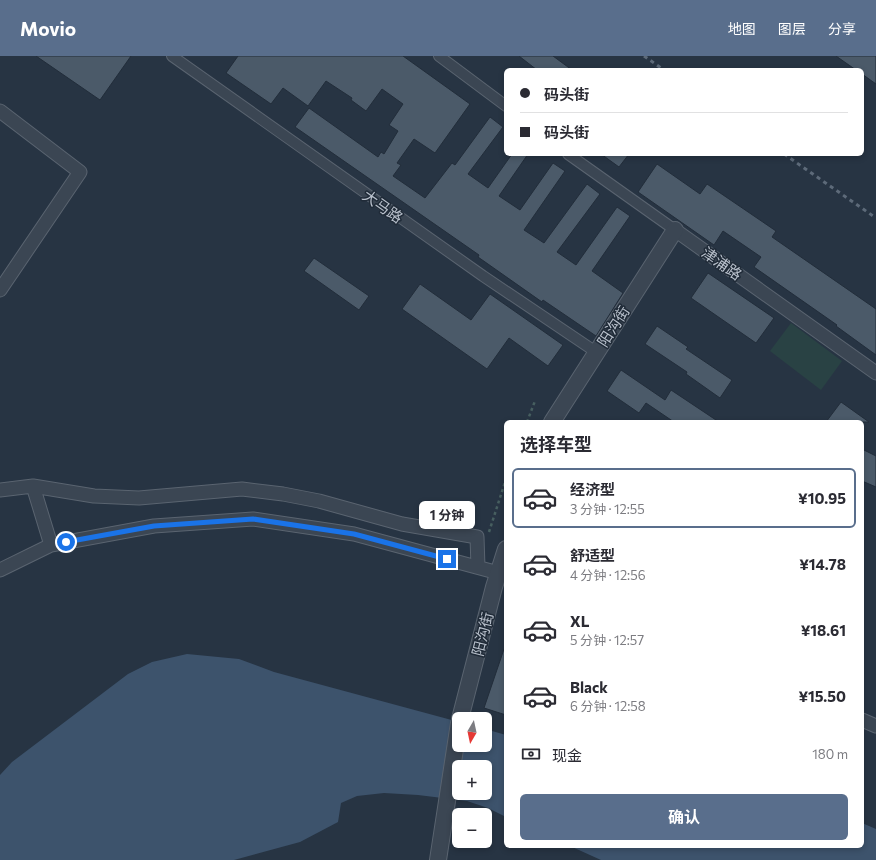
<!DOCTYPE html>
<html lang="zh">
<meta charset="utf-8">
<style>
:root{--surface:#fff;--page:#f7f7f7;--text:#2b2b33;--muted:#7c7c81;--line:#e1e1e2;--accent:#596e8c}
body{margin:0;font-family:Commissioner,"Noto Sans SC",sans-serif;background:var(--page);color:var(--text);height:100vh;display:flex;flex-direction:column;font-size:15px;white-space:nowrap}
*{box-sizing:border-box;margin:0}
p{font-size:13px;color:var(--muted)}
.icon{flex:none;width:22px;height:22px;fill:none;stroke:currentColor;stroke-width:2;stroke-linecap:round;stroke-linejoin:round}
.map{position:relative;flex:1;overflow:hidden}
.details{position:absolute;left:504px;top:364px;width:360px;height:428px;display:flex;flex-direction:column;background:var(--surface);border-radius:6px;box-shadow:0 2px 6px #0003}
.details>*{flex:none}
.hud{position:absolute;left:504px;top:12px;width:360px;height:88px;border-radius:6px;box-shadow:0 2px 6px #0003;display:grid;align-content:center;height:88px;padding:0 16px;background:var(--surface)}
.needle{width:26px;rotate:189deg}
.buttons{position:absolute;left:452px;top:656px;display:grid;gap:8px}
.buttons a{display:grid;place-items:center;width:40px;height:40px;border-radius:6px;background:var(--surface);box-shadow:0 2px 6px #0003;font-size:20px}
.end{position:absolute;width:18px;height:18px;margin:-9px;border:5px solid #1a73e8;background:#fff;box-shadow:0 0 0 2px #fff}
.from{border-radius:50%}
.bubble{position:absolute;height:28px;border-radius:6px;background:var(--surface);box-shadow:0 2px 6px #0003;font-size:13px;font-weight:700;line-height:28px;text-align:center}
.hud b{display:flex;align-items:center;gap:14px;height:38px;font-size:15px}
.hud b+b{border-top:1px solid var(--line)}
.hud i{width:10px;height:10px;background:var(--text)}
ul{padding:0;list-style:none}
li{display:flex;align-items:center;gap:12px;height:60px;margin:0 8px 6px;padding:0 8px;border:2px solid transparent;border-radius:6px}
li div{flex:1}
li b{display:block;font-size:15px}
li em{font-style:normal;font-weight:700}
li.current{border-color:var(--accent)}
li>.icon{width:36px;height:36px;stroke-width:1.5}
h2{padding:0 16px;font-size:18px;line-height:48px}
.pay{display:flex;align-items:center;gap:10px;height:44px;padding:0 16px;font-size:15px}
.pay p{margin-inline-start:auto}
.cta{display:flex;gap:8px;margin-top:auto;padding:8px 16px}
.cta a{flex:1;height:46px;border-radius:6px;background:var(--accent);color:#fff;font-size:16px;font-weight:700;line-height:46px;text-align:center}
header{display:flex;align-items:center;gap:24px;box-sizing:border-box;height:56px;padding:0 20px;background:var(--accent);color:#fff}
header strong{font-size:19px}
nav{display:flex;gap:22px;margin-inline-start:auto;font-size:14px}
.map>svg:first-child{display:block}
.green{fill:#294244}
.water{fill:#3d536c;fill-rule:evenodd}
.building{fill:#4b5a69;stroke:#222d3a}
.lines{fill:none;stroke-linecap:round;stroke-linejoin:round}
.pedestrian-casing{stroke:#5a6470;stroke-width:12}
.minor-casing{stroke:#5a6470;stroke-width:15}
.tertiary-casing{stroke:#5a6470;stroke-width:18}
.path{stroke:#475f60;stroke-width:2.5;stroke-dasharray:3 3;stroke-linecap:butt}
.pedestrian{stroke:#3b4653;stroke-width:10}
.minor{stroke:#3b4653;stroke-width:13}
.tertiary{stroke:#3b4653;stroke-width:16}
.rail{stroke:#5d6a79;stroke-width:3;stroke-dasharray:4 4;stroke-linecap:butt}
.route{stroke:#1a73e8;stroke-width:5}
.labels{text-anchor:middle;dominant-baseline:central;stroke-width:3;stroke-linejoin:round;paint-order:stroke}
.street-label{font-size:15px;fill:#b9c1cc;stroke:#202b38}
</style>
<header>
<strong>Movio</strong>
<nav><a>地图</a><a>图层</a><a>分享</a></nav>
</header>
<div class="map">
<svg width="876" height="804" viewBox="0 0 876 804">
<rect width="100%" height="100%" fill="#273443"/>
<path class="green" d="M791 267 842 305 821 334 770 295Z"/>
<path class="water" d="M187 598 239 603 274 616 459 666V689H485V673L506 679V761L488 752 467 745 418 739 384 737 357 740 341 747 338 766 300 786 234 804H0V719L12 706 128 618 152 606ZM459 711H485V737H459Z
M862 767 876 773V804H601L570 790H862Z"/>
<path class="building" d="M36 0H131L100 44Z
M238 0H403L470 48 435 97 414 83 397 107 401 109 393 120 425 142 452 107 455 109 490 61 503 71 468 118 488 132 512 98H528L499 140 520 154 553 107 565 115 524 174 544 187 587 128 600 138 557 196 576 209 617 151 630 160 592 215 623 237 596 280 543 244 542 246 478 201 479 199 295 71 309 52 378 101 381 96 384 98 398 75 389 69 403 48 382 33 366 55 351 44 352 42 326 25 308 50 283 32 271 48 226 17Z
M519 0H553L572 14H537Z
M836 0H876V28L862 18V14H856Z
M601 98H629L619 111Z
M657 108 700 138 707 128 776 175 772 181 876 253V299L836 270 837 269 754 211 761 201 723 175 714 189 638 136Z
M314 202 369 240 359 254 304 215Z
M708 217 774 262 756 287 691 242Z
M420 228 471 264 490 238 563 289 548 310 509 282 487 313 402 253Z
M657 270 688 291 686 293 732 324 720 342 686 318 687 316 645 288Z
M621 314 665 344 671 334 719 366H674L646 347 639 357 607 335Z
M841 346 869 366H826Z
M862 393 876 400V431L862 425Z
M504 593H506V659L484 652Z"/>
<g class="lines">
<defs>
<path id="pedestrian" d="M172 0 483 220 596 296
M439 0 506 50
M568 98 675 174"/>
<path id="minor" d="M0 55 80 116 0 234
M675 174 876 317
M33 430 94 440 139 442 242 433 283 438 319 445 402 468 477 481 478 511
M0 434 33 430 51 489
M0 514 51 489 154 470 253 463 354 478 506 519
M862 664 876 670"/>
<path id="tertiary" d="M552 366 675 174
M460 663 494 531 506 493
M438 804 459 667"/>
</defs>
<use href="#pedestrian" class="pedestrian-casing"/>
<use href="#minor" class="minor-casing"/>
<use href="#tertiary" class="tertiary-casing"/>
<path class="path" d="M527 366 535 345
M489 476 506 423"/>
<use href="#pedestrian" class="pedestrian"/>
<use href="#minor" class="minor"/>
<use href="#tertiary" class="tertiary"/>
<path class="rail" d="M644 0 664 14
M784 98 876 162"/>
</g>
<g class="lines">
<path class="route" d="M66 486 154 470 253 463 354 478 447 503"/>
</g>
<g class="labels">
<g class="street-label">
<text transform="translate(383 150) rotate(35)">大马路</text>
<text transform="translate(722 207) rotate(35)">津浦路</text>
<text transform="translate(613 270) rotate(-57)">阳沟街</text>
<text transform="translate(482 578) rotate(-76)">阳沟街</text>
</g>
</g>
</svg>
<div class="buttons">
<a><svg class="needle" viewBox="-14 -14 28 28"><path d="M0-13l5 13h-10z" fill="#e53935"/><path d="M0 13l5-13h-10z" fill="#7c7c81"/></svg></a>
<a>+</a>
<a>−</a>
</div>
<i class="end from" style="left:66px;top:486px"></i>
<i class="end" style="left:447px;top:503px"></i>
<div class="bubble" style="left:419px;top:445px;width:56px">1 分钟</div>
<div class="hud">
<b><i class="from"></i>码头街</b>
<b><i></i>码头街</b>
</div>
<section class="details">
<h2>选择车型</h2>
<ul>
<li class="current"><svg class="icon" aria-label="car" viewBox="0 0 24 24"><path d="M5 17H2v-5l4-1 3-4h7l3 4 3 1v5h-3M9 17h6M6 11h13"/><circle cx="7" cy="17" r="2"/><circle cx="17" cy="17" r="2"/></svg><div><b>经济型</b><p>3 分钟 · 12:55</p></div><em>¥10.95</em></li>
<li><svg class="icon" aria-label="car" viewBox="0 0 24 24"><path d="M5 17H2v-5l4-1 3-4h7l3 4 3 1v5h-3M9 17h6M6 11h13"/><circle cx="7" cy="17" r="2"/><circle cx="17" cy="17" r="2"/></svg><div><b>舒适型</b><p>4 分钟 · 12:56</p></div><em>¥14.78</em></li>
<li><svg class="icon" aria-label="car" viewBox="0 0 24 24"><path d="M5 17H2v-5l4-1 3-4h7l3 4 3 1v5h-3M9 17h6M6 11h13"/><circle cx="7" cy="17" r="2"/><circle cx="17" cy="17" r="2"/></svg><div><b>XL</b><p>5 分钟 · 12:57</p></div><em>¥18.61</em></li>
<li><svg class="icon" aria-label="car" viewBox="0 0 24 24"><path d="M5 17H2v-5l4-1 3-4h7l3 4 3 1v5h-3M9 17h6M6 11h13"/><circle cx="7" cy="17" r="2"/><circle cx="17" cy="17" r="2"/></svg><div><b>Black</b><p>6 分钟 · 12:58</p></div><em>¥15.50</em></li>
</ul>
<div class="pay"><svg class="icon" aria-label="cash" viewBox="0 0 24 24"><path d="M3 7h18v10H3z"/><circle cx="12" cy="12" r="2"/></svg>现金<p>180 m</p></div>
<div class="cta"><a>确认</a></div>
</section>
</div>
